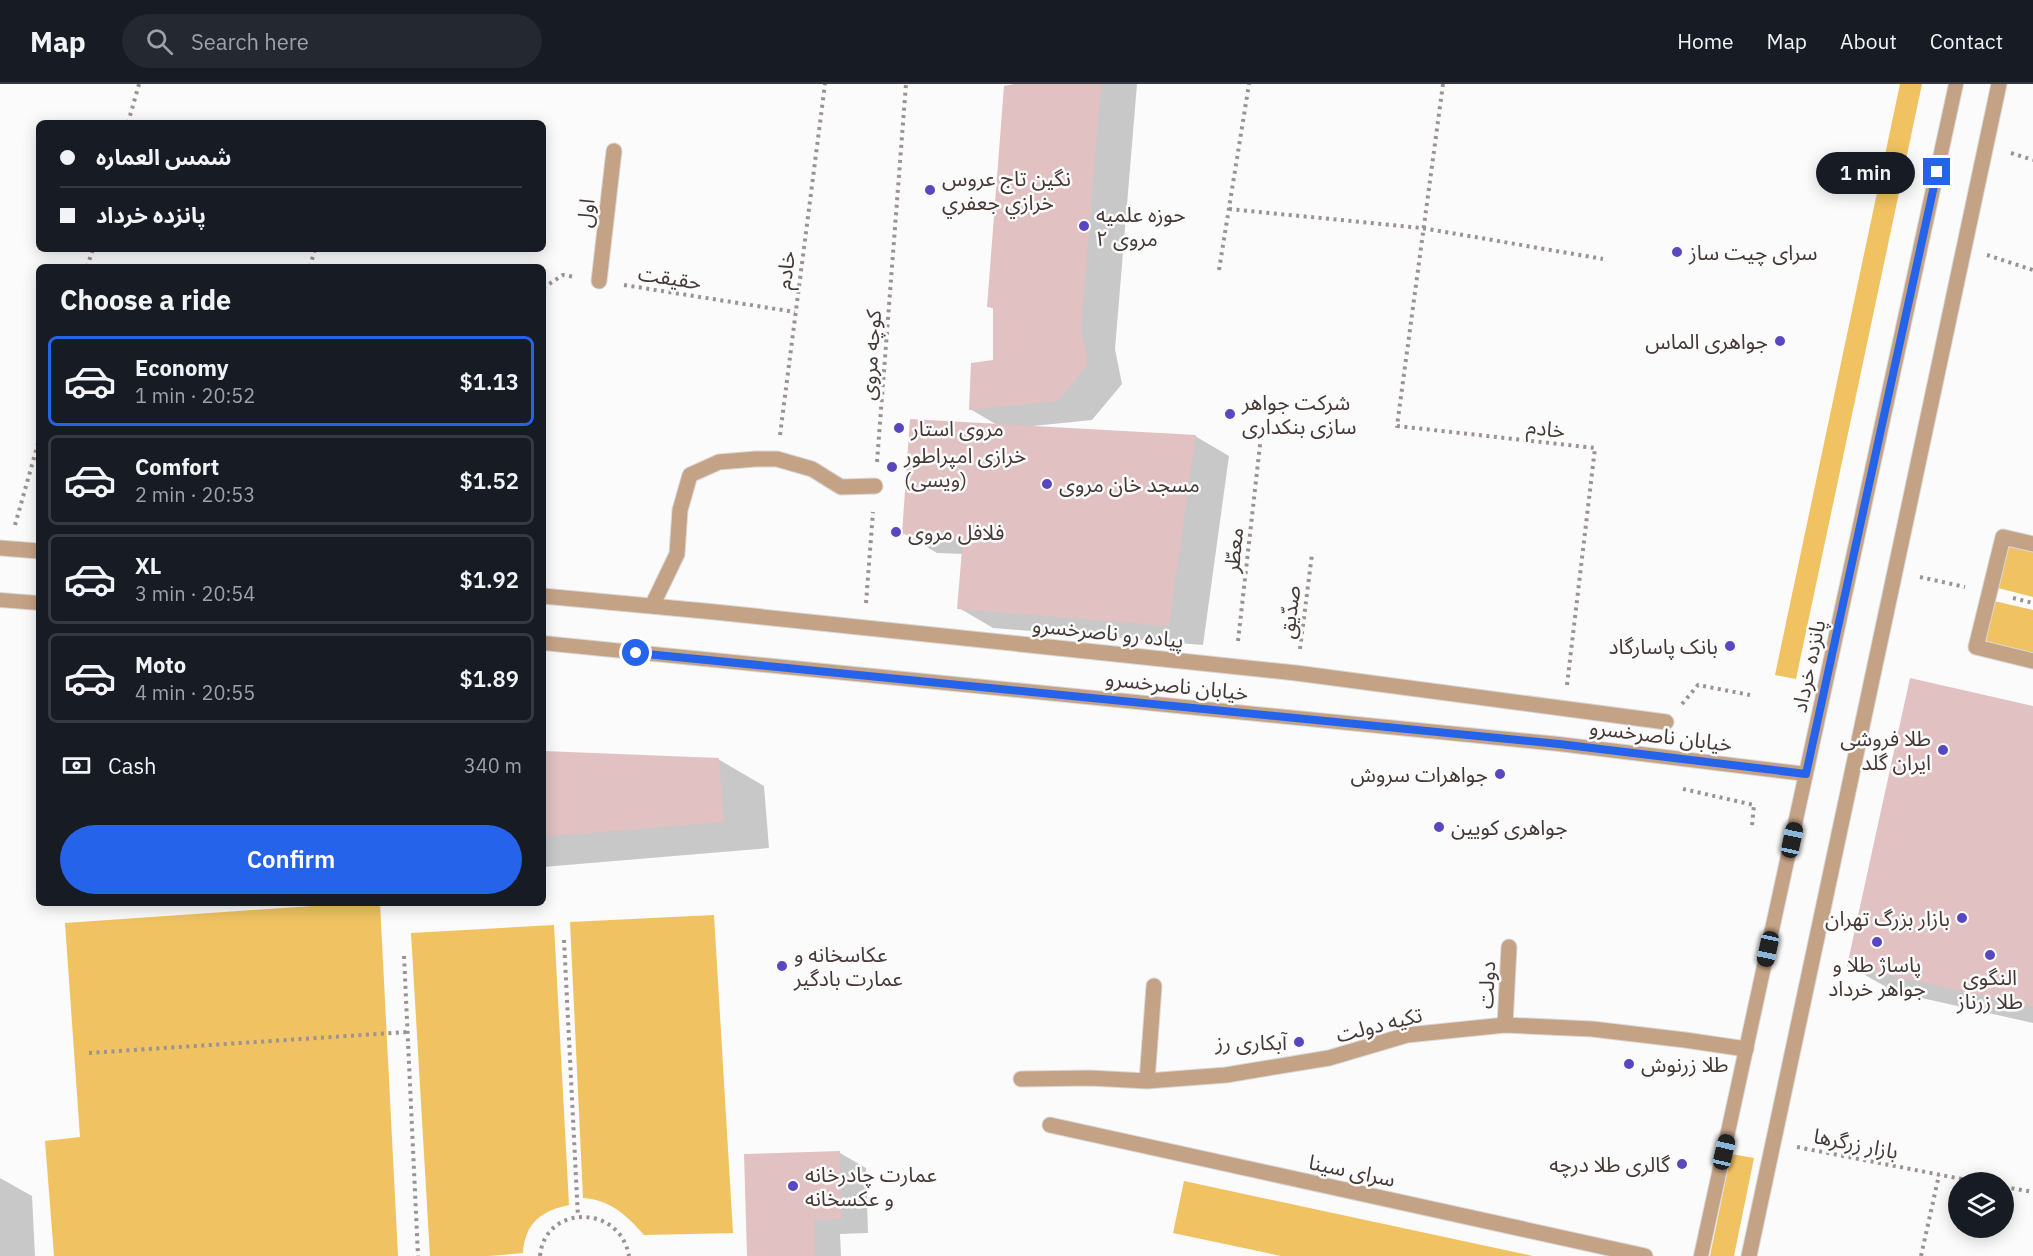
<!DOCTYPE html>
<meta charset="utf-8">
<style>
:root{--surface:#171b24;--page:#242831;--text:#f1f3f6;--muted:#9ea1a6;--line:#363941;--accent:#2563eb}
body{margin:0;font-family:"IBM Plex Sans","Noto Sans Arabic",sans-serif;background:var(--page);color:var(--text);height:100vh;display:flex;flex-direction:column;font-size:22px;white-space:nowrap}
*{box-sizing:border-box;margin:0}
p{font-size:20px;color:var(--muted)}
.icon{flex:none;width:33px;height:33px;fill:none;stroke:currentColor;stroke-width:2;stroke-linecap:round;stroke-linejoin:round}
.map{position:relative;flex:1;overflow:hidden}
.sheet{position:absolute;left:36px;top:180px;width:510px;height:642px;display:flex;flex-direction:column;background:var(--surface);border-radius:9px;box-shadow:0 3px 15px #0003}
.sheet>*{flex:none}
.banner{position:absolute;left:36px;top:36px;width:510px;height:132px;border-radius:9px;box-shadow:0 3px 15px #0003;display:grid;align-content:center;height:132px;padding:0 24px;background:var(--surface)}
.controls{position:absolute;left:1948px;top:1088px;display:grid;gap:12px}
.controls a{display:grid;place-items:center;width:66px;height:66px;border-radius:50%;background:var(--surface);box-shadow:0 3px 15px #0003;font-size:30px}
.end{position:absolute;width:27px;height:27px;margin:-14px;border:8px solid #2563eb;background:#fff;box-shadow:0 0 0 3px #fff}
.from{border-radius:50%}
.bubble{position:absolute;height:42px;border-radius:21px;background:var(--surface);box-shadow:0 3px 15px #0003;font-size:20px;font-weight:600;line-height:42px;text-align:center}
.car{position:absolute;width:18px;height:36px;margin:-18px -9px;border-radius:8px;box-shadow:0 0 4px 2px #0007;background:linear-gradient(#222 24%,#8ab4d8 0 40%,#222 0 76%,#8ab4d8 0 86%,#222 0)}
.banner b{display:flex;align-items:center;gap:21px;height:57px;font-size:22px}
.banner b+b{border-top:2px solid var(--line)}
.banner i{width:15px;height:15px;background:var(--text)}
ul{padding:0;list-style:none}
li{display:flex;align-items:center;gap:18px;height:90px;margin:0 12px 9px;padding:0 12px;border:3px solid var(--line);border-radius:9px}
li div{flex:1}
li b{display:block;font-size:22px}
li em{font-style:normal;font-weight:600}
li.on{border-color:var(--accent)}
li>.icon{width:54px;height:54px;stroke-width:1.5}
h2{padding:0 24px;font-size:27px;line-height:72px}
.pay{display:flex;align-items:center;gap:15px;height:66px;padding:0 24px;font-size:22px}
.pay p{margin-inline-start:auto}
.button{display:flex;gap:12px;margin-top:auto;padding:12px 24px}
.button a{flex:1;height:69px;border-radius:36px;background:var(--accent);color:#fff;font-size:24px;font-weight:600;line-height:69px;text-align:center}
header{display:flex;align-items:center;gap:36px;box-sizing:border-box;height:84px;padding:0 30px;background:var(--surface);border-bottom:2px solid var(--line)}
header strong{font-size:28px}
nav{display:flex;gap:33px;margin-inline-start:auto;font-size:21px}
.search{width:420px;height:54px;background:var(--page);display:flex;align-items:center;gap:15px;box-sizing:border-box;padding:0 21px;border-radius:33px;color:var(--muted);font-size:22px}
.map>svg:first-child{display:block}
.green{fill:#f0c261}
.shadow{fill:#0003}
.building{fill:#e1c1c2}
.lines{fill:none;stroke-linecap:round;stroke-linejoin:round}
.service-casing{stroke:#dad8d7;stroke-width:16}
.pedestrian-casing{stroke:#dad8d7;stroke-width:17}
.minor-casing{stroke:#dad8d7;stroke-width:17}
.path{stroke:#9a9392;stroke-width:4;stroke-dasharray:3 4.5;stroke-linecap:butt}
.service{stroke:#c4a285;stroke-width:14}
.pedestrian{stroke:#c4a285;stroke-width:15}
.minor{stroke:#c4a285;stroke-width:15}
.route{stroke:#2563eb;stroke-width:8}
.poi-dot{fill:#5847bf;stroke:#fbfbfb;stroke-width:2}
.labels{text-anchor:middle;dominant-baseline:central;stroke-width:5;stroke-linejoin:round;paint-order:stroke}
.poi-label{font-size:21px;fill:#443835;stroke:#fbfbfb;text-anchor:start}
.street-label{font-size:21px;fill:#443835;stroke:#fbfbfb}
</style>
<header>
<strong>Map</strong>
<div class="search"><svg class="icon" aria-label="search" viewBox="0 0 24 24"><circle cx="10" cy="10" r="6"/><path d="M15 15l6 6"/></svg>Search here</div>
<nav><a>Home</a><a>Map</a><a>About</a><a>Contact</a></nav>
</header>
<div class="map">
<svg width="2033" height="1172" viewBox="0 0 2033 1172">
<rect width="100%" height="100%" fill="#fbfbfb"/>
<path class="green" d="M1900 0H1922L1796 595 1775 591Z
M2008 462 2033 468V513L1998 504Z
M1994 517 2033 526V572L1983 559Z
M356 819H380L398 1172H54L45 1057 80 1053 65 839Z
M714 831 733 1149 644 1151C626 1131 611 1116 583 1114L570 838Z
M554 841 569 1121C541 1127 525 1139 523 1169L489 1172H430L411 849Z
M1731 1070 1754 1074 1734 1172H1710Z
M1184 1097 1533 1172H1281L1173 1149Z"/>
<path class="shadow" d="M1015 0H1137L1115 265 1122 300 1092 336 1033 342V344L1195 352 1229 372 1203 561 993 544 959 524 963 470 937 469 903 449 999 342 970 325 994 277 995 226 989 222Z
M2033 624V939L1895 908 1849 882Z
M543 669 718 675 764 702 769 764 543 783Z
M840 1069 866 1084 868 1149 840 1150 841 1172H749Z
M0 1094 32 1112 35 1172H0Z"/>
<path class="building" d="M1014 0H1101L1081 245 1088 280 1058 317 969 326 971 279 993 276V224L987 223 1004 2Z
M910 335 1196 351 1169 542 957 525 963 454 902 450Z
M1910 594 2033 622V923L1847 882Z
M543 667 719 674 724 738 543 753Z
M840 1067 842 1135 814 1136 815 1172H747L744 1070Z"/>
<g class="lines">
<defs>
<path id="service" d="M0 516 39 519
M543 559 1559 660 1806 690
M1701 1172 1956 0"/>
<path id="pedestrian" d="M2033 460 2003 453 1976 563 2033 577
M0 464 39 467
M543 512 715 528 1296 589 1666 638
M652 522 677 470 680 426 690 391 719 378 756 375H777L812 385 841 403 875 402
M1505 941 1509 863
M1021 995 1090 994 1147 997 1226 991 1329 974 1407 951 1505 941 1592 945 1685 956 1746 965
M1147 997 1154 902
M1050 1041 1645 1172
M1749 1172 1999 0"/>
<path id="minor" d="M599 197 614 67"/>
</defs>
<use href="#service" class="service-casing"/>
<use href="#pedestrian" class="pedestrian-casing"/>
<use href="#minor" class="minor-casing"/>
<path class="path" d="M1443 0 1397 342 1595 364 1567 601
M128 39 139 0
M2011 69 2033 76
M1229 125 1422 144 1603 175
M1987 171 2033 186
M87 183 93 165
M310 183 315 165
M1219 186 1249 0
M624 201 795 228
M543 204 563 191 575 193
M780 351 825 0
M877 378 906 0
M15 441 39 356
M1920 493 1965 503
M2013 514 2033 519
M866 519 873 428
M1238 557 1261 352
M1300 565 1312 470
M1682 620 1698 601 1750 611
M1683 705 1754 721 1752 742
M564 856 578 1133
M404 872 418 1172
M89 969 407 948
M1797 1063 1977 1098
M2004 1103 2033 1108
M540 1172C545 1120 620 1120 629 1172
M1921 1172 1939 1091"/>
<use href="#service" class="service"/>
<use href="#pedestrian" class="pedestrian"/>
<use href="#minor" class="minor"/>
</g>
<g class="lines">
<path class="route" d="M636 569 1559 660 1806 690 1937 88"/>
</g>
<g class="poi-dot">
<circle cx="930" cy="106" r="6"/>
<circle cx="1084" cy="142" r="6"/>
<circle cx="1677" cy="168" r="6"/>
<circle cx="1780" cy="257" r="6"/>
<circle cx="1230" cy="330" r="6"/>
<circle cx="899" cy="344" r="6"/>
<circle cx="892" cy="383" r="6"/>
<circle cx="1047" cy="400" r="6"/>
<circle cx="896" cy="448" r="6"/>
<circle cx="1730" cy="562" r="6"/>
<circle cx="1943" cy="666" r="6"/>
<circle cx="1500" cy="690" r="6"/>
<circle cx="1439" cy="743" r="6"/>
<circle cx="1962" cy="834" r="6"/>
<circle cx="1877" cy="858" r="6"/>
<circle cx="1990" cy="871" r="6"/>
<circle cx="782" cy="882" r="6"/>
<circle cx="1299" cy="958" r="6"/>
<circle cx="1629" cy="980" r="6"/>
<circle cx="1682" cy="1080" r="6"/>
<circle cx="793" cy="1102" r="6"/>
</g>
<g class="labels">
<g class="poi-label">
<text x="942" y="94">نگين تاج عروس<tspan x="942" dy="24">خرازي جعفري</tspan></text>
<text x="1096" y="130">حوزه علمیه<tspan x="1096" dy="24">مروی ۲</tspan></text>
<text x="1689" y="168">سرای چیت ساز</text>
<text x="1768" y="257" text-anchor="end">جواهری الماس</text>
<text x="1242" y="318">شرکت جواهر<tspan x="1242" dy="24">سازی بنکداری</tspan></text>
<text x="911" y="344">مروی استار</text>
<text x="904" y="371">خرازی امپراطور<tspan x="904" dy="24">(ویسی)</tspan></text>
<text x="1059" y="400">مسجد خان مروی</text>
<text x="908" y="448">فلافل مروی</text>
<text x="1718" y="562" text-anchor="end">بانک پاسارگاد</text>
<text x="1931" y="654" text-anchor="end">طلا فروشی<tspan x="1931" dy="24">ایران گلد</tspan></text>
<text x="1488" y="690" text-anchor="end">جواهرات سروش</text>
<text x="1451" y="743">جواهری کویین</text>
<text x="1950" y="834" text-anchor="end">بازار بزرگ تهران</text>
<text x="794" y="870">عکاسخانه و<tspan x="794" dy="24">عمارت بادگیر</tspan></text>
<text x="1877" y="880" text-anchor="middle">پاساژ طلا و<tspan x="1877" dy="24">جواهر خرداد</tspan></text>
<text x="1990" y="893" text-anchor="middle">النگوی<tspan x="1990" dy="24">طلا زرناز</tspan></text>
<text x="1287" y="958" text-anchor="end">آبکاری رز</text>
<text x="1641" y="980">طلا زرنوش</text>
<text x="1670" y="1080" text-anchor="end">گالری طلا درچه</text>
<text x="805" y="1090">عمارت چادرخانه<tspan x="805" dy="24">و عکسخانه</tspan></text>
</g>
<g class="street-label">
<text transform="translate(585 129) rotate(-83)">اول</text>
<text transform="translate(785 186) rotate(-83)">خادم</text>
<text transform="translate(670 193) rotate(9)">حقیقت</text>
<text transform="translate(870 271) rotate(-86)">کوچه مروی</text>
<text transform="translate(1546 344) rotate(7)">خادم</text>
<text transform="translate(1233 466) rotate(-84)">معطّر</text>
<text transform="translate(1289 528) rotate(-83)">صدّیق</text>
<text transform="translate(1108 548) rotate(6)">پیاده رو ناصرخسرو</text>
<text transform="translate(1808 582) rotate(-78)">پانزده خرداد</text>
<text transform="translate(1177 601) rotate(6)">خیابان ناصرخسرو</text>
<text transform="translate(1661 651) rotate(7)">خیابان ناصرخسرو</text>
<text transform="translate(1486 901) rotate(-87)">دولت</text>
<text transform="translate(1379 940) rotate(-14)">تکیه دولت</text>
<text transform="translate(1856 1059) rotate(11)">بازار زرگرها</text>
<text transform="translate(1352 1086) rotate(12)">سرای سینا</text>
</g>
</g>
</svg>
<div class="controls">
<a><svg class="icon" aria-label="layers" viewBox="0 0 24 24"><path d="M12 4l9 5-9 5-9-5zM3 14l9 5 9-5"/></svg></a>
</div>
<i class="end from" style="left:636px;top:569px"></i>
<i class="end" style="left:1937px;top:88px"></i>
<div class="bubble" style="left:1816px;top:68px;width:99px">1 min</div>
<i class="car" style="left:1792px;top:756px;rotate:12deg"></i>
<i class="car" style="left:1768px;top:865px;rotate:192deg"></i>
<i class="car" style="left:1724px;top:1068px;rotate:13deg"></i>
<div class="banner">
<b><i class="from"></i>شمس العماره</b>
<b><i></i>پانزده خرداد</b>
</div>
<section class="sheet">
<h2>Choose a ride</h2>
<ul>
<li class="on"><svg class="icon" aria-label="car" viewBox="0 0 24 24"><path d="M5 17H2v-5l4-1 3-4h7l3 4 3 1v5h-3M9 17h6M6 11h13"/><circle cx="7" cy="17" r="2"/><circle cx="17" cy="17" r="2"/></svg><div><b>Economy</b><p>1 min · 20:52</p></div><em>$1.13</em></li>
<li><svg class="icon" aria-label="car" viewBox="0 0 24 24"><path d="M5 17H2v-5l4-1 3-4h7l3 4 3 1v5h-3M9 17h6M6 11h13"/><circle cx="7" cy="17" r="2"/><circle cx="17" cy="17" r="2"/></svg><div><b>Comfort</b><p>2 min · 20:53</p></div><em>$1.52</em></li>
<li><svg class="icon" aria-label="car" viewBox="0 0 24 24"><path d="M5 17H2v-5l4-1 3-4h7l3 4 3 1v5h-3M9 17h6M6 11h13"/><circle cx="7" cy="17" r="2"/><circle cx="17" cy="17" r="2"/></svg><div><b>XL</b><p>3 min · 20:54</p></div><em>$1.92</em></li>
<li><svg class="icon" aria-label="car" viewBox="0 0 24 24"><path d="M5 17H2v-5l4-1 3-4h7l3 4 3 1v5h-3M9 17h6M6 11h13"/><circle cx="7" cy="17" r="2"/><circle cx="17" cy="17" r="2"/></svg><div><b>Moto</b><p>4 min · 20:55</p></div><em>$1.89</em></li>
</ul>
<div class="pay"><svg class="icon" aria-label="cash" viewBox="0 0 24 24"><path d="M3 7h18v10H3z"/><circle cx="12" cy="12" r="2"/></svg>Cash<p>340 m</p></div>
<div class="button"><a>Confirm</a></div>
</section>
</div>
